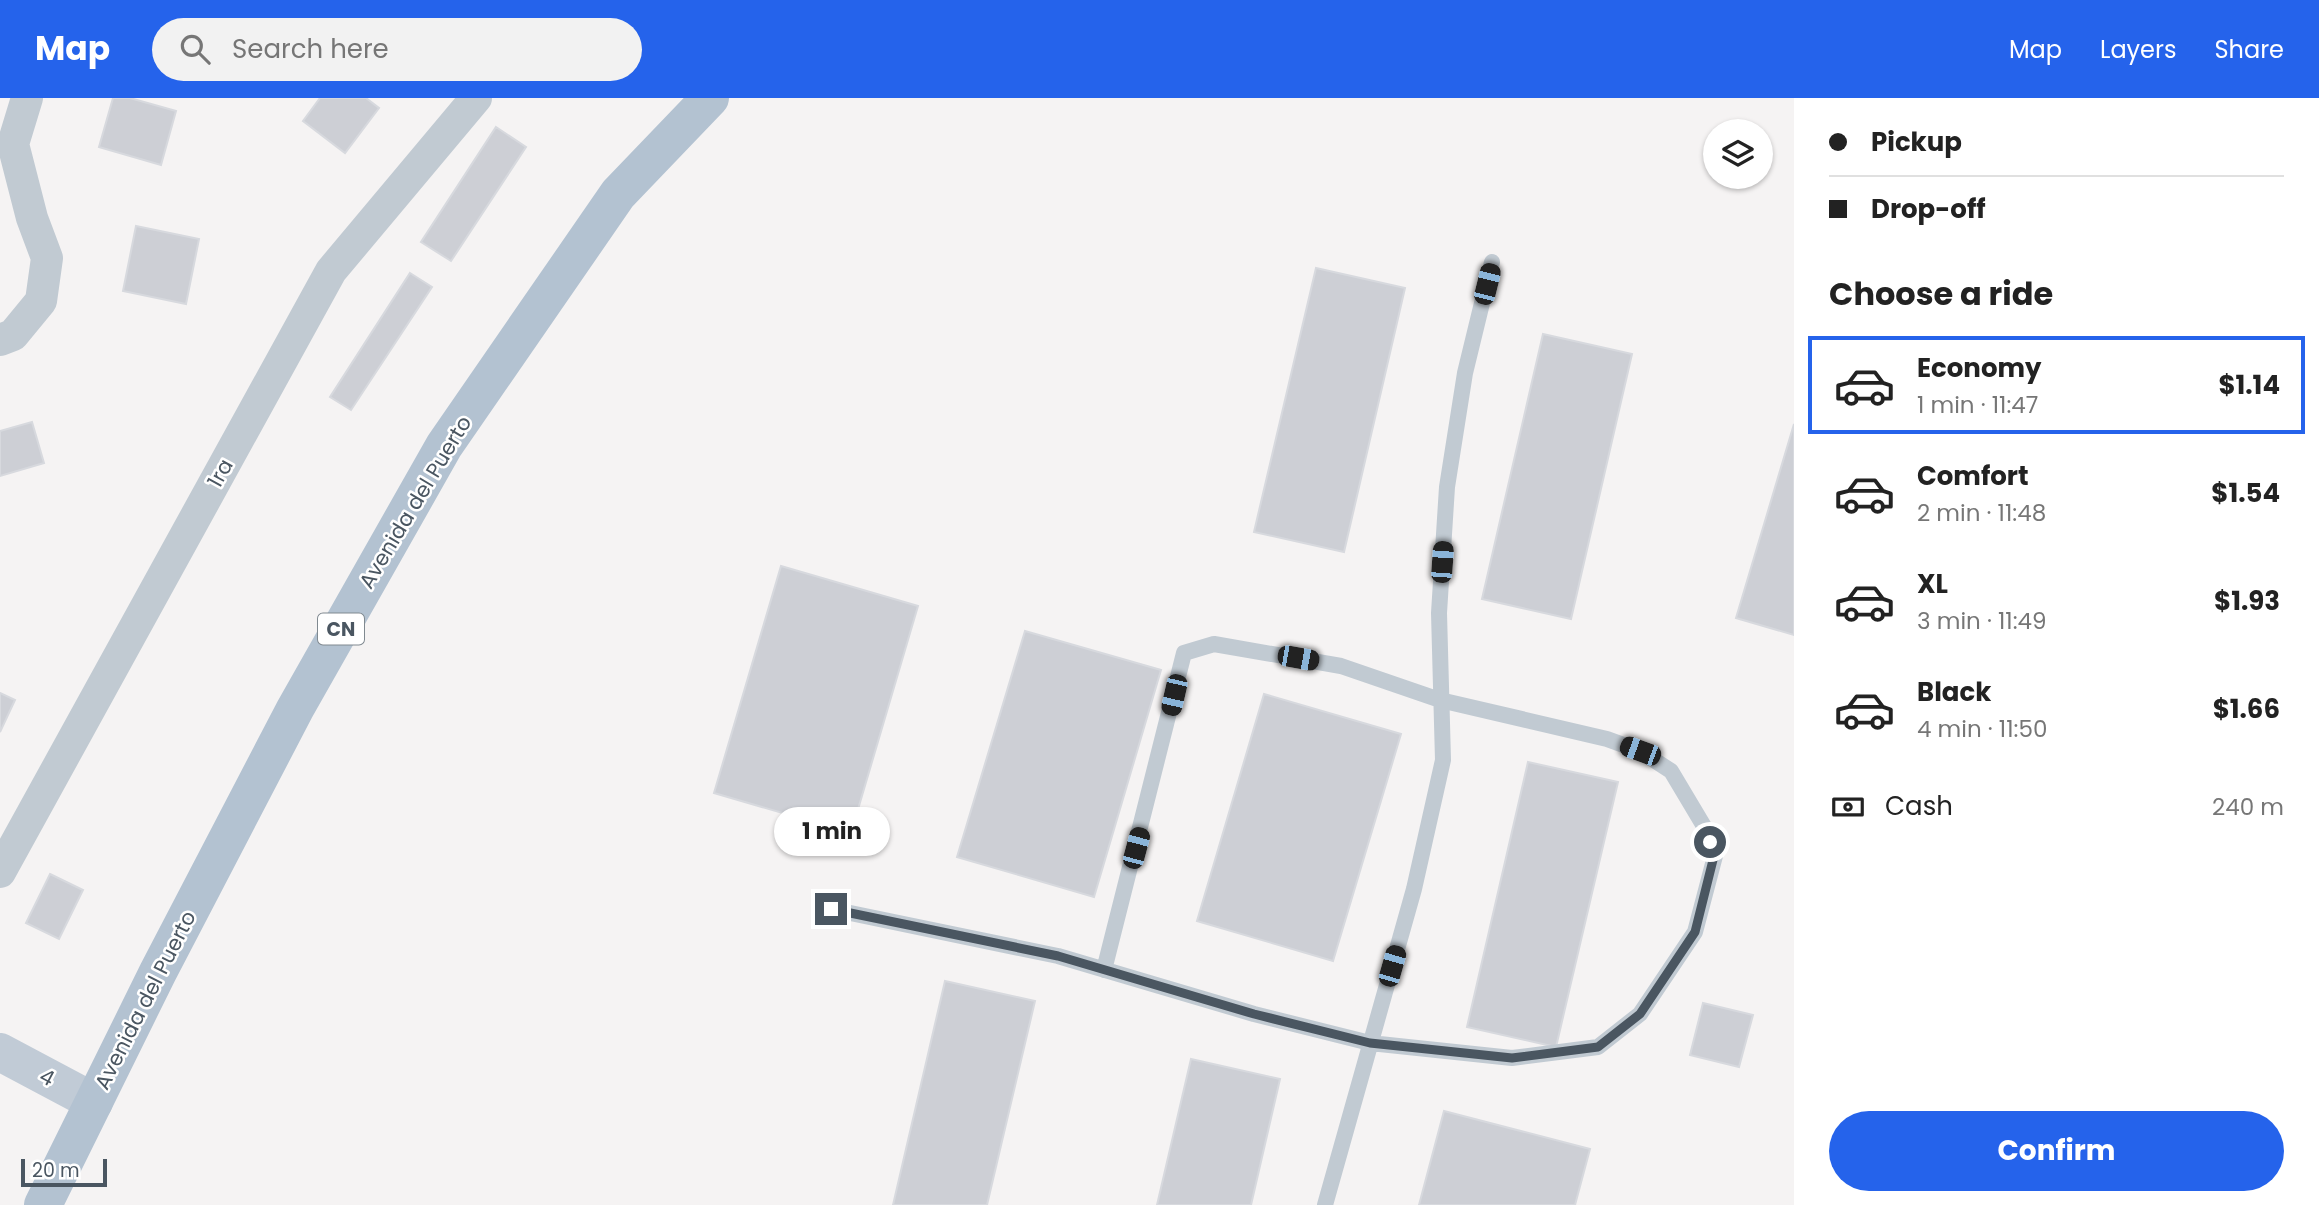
<!DOCTYPE html>
<meta charset="utf-8">
<style>
:root{--surface:#fff;--page:#f2f2f2;--text:#222;--muted:#767676;--line:#e0e0e0;--accent:#2563eb}
body{margin:0;font-family:Poppins,sans-serif;background:var(--page);color:var(--text);height:100vh;display:flex;flex-direction:column;font-size:26px;white-space:nowrap}
*{box-sizing:border-box;margin:0}
p{font-size:23px;color:var(--muted)}
.icon{flex:none;width:38px;height:38px;fill:none;stroke:currentColor;stroke-width:2;stroke-linecap:round;stroke-linejoin:round}
.map{position:relative;flex:1;overflow:hidden}
.drawer{display:flex;flex-direction:column;background:var(--surface);width:525px}
.drawer>*{flex:none}
.guide{display:grid;align-content:center;height:154px;padding:0 35px;background:var(--surface)}
.controls{position:absolute;left:1703px;top:21px;display:grid;gap:14px}
.controls a{display:grid;place-items:center;width:70px;height:70px;border-radius:50%;background:var(--surface);box-shadow:0 2px 5px #0004;font-size:35px}
.scale{position:absolute;left:21px;bottom:18px;width:86px;box-sizing:border-box;padding-left:7px;border:4px solid #4a5661;border-top:0;font-size:19px;line-height:24px;white-space:nowrap;color:#4a5661;-webkit-text-stroke:5px #fff;paint-order:stroke}
.end{position:absolute;width:32px;height:32px;margin:-16px;border:9px solid #4a5661;background:#fff;box-shadow:0 0 0 4px #fff}
.from{border-radius:50%}
.bubble{position:absolute;height:49px;border-radius:24px;background:var(--surface);box-shadow:0 2px 5px #0004;font-size:23px;font-weight:700;line-height:49px;text-align:center}
.car{position:absolute;width:21px;height:42px;margin:-21px -10px;border-radius:9px;box-shadow:0 0 5px 2px #0007;background:linear-gradient(#222 24%,#8ab4d8 0 40%,#222 0 76%,#8ab4d8 0 86%,#222 0)}
.guide b{display:flex;align-items:center;gap:24px;height:66px;font-size:26px}
.guide b+b{border-top:2px solid var(--line)}
.guide i{width:18px;height:18px;background:var(--text)}
ul{padding:0;list-style:none}
li{display:flex;align-items:center;gap:21px;height:98px;margin:0 14px 10px;padding:0 21px;border:4px solid transparent;border-radius:0px}
li div{flex:1}
li b{display:block;font-size:26px}
li em{font-style:normal;font-weight:700}
li.selected{border-color:var(--accent)}
li>.icon{width:63px;height:63px;stroke-width:1.5}
h2{padding:0 35px;font-size:32px;line-height:84px}
.pay{display:flex;align-items:center;gap:18px;height:77px;padding:0 35px;font-size:26px}
.pay p{margin-inline-start:auto}
.primary-button{display:flex;gap:14px;margin-top:auto;padding:14px 35px}
.primary-button a{flex:1;height:80px;border-radius:42px;background:var(--accent);color:#fff;font-size:28px;font-weight:700;line-height:80px;text-align:center}
header{display:flex;align-items:center;gap:42px;box-sizing:border-box;height:98px;padding:0 35px;background:var(--accent);color:#fff}
header strong{font-size:33px}
nav{display:flex;gap:38px;margin-inline-start:auto;font-size:24px}
.search{width:490px;height:63px;background:var(--page);display:flex;align-items:center;gap:18px;box-sizing:border-box;padding:0 24px;border-radius:38px;color:var(--muted);font-size:26px}
main{display:flex;flex:1;min-height:0}
.map>svg:first-child{display:block}
.building{fill:#cdcfd5;stroke:#d7d9de;stroke-width:2}
.lines{fill:none;stroke-linecap:round;stroke-linejoin:round}
.lane{stroke:#c1cad2;stroke-width:16}
.street{stroke:#c1cad2;stroke-width:32}
.secondary{stroke:#c1cbd6;stroke-width:38}
.primary{stroke:#b3c2d1;stroke-width:38}
.route{stroke:#4a5661;stroke-width:9}
.labels{text-anchor:middle;dominant-baseline:central;stroke-width:5;stroke-linejoin:round;paint-order:stroke}
.shield{fill:#fff;stroke:#808990;stroke-width:2}
.shield-label{font-size:19px;font-weight:bold;fill:#4a5661}
.street-label{font-size:21px;fill:#4a5661;stroke:#fff}
</style>
<header>
<strong>Map</strong>
<div class="search"><svg class="icon" aria-label="search" viewBox="0 0 24 24"><circle cx="10" cy="10" r="6"/><path d="M15 15l6 6"/></svg>Search here</div>
<nav><a>Map</a><a>Layers</a><a>Share</a></nav>
</header>
<main>
<div class="map">
<svg width="1794" height="1107" viewBox="0 0 1794 1107">
<rect width="100%" height="100%" fill="#f5f3f3"/>
<path class="building" d="M113 0H130L176 13 161 67 99 49Z
M320 0H366L379 10 345 55 303 23Z
M496 29 526 49 451 163 421 144Z
M136 128 199 141 186 206 123 193Z
M1316 170 1405 190 1344 454 1254 434Z
M410 175 432 189 351 312 330 299Z
M1543 236 1632 256 1571 521 1482 501Z
M32 324 44 365 0 378V333Z
M1794 326V537L1736 520Z
M781 468 918 508 851 735 714 695Z
M1025 533 1161 572 1094 799 957 759Z
M0 595 15 602 0 634Z
M1264 596 1401 636 1333 863 1197 823Z
M1528 664 1618 684 1556 949 1467 929Z
M50 776 83 792 59 841 26 825Z
M945 883 1035 903 987 1107H893Z
M1703 905 1753 917 1739 969 1690 957Z
M1191 961 1280 981 1251 1107H1157Z
M1444 1013 1590 1051 1575 1107H1419Z"/>
<g class="lines">
<path class="lane" d="M831 811 1058 858 1254 916 1370 945 1512 960 1598 949 1640 916 1695 834 1715 758 1705 730 1671 673 1640 653 1607 641 1440 602 1341 568 1214 546 1184 555 1104 872
M1325 1107 1414 791 1443 662 1439 515 1447 389 1465 275 1492 164"/>
<path class="street" d="M13 46 27 0
M0 242 13 237 41 203 47 160 32 120 13 46
M0 774 331 173 476 0"/>
<path class="secondary" d="M0 954 94 1004"/>
<path class="primary" d="M43 1107 158 874 295 611 444 348 618 96 710 0"/>
</g>
<g class="lines">
<path class="route" d="M831 811 1058 858 1254 916 1370 945 1512 960 1598 949 1640 916 1695 834 1714 758 1710 744"/>
</g>
<g class="labels">
<rect class="shield" x="318" y="515.5" width="46" height="31" rx="5"/>
<g class="shield-label">
<text x="341" y="531">CN</text>
</g>
<g class="street-label">
<text transform="translate(220 375) rotate(-61)">1ra</text>
<text transform="translate(415 404) rotate(-59)">Avenida del Puerto</text>
<text transform="translate(145 902) rotate(-63)">Avenida del Puerto</text>
<text transform="translate(47 979) rotate(28)">4</text>
</g>
</g>
</svg>
<div class="controls">
<a><svg class="icon" aria-label="layers" viewBox="0 0 24 24"><path d="M12 4l9 5-9 5-9-5zM3 14l9 5 9-5"/></svg></a>
</div>
<div class="scale">20 m</div>
<i class="end from" style="left:1710px;top:744px"></i>
<i class="end" style="left:831px;top:811px"></i>
<div class="bubble" style="left:774px;top:709px;width:116px">1 min</div>
<i class="car" style="left:1487px;top:186px;rotate:14deg"></i>
<i class="car" style="left:1442px;top:464px;rotate:4deg"></i>
<i class="car" style="left:1298px;top:560px;rotate:100deg"></i>
<i class="car" style="left:1174px;top:597px;rotate:193deg"></i>
<i class="car" style="left:1640px;top:653px;rotate:290deg"></i>
<i class="car" style="left:1136px;top:750px;rotate:15deg"></i>
<i class="car" style="left:1392px;top:868px;rotate:16deg"></i>
</div>
<section class="drawer">
<div class="guide">
<b><i class="from"></i>Pickup</b>
<b><i></i>Drop-off</b>
</div>
<h2>Choose a ride</h2>
<ul>
<li class="selected"><svg class="icon" aria-label="car" viewBox="0 0 24 24"><path d="M5 17H2v-5l4-1 3-4h7l3 4 3 1v5h-3M9 17h6M6 11h13"/><circle cx="7" cy="17" r="2"/><circle cx="17" cy="17" r="2"/></svg><div><b>Economy</b><p>1 min · 11:47</p></div><em>$1.14</em></li>
<li><svg class="icon" aria-label="car" viewBox="0 0 24 24"><path d="M5 17H2v-5l4-1 3-4h7l3 4 3 1v5h-3M9 17h6M6 11h13"/><circle cx="7" cy="17" r="2"/><circle cx="17" cy="17" r="2"/></svg><div><b>Comfort</b><p>2 min · 11:48</p></div><em>$1.54</em></li>
<li><svg class="icon" aria-label="car" viewBox="0 0 24 24"><path d="M5 17H2v-5l4-1 3-4h7l3 4 3 1v5h-3M9 17h6M6 11h13"/><circle cx="7" cy="17" r="2"/><circle cx="17" cy="17" r="2"/></svg><div><b>XL</b><p>3 min · 11:49</p></div><em>$1.93</em></li>
<li><svg class="icon" aria-label="car" viewBox="0 0 24 24"><path d="M5 17H2v-5l4-1 3-4h7l3 4 3 1v5h-3M9 17h6M6 11h13"/><circle cx="7" cy="17" r="2"/><circle cx="17" cy="17" r="2"/></svg><div><b>Black</b><p>4 min · 11:50</p></div><em>$1.66</em></li>
</ul>
<div class="pay"><svg class="icon" aria-label="cash" viewBox="0 0 24 24"><path d="M3 7h18v10H3z"/><circle cx="12" cy="12" r="2"/></svg>Cash<p>240 m</p></div>
<div class="primary-button"><a>Confirm</a></div>
</section>
</main>
